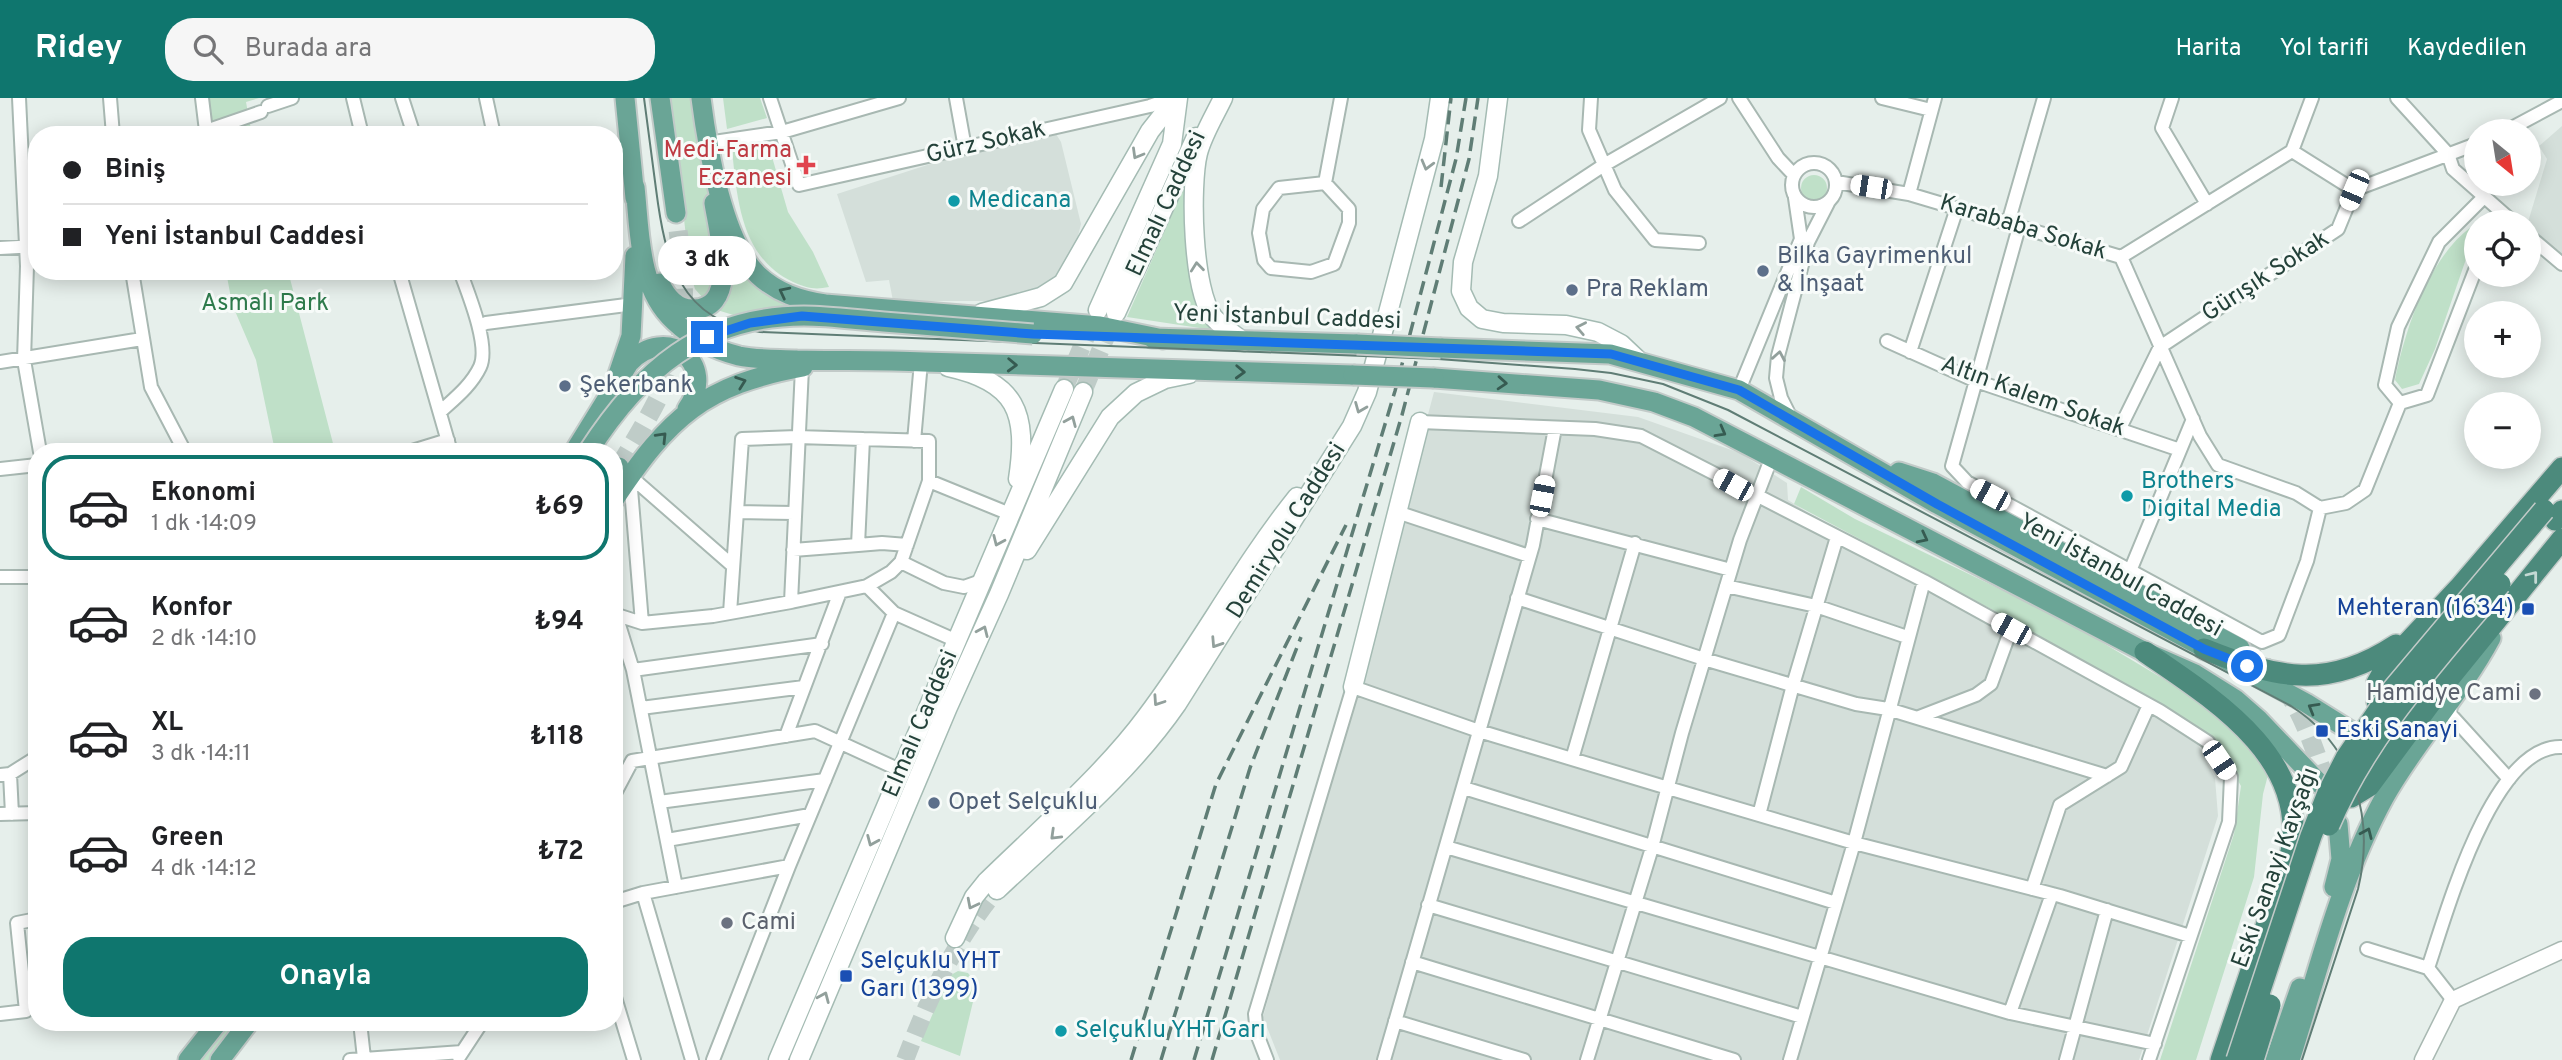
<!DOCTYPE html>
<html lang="tr">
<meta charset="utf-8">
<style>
:root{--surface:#fff;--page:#f6f6f6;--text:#202124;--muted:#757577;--line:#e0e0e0;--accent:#0f766e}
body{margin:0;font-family:Overpass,sans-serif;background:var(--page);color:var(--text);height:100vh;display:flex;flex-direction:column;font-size:26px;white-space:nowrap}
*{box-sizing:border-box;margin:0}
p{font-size:23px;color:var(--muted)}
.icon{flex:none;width:38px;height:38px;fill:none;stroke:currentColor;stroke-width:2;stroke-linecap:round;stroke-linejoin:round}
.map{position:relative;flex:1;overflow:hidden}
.sheet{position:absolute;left:28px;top:345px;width:595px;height:588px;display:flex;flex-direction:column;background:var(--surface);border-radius:28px;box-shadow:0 4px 18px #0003}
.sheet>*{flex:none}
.guide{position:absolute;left:28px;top:28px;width:595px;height:154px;border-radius:28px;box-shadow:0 4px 18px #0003;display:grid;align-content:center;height:154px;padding:0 35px;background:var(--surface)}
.needle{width:46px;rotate:150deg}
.controls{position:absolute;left:2464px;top:21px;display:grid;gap:14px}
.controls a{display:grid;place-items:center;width:77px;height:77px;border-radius:50%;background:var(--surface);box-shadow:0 4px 18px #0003;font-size:35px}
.end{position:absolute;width:32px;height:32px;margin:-16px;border:9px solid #1a73e8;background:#fff;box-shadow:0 0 0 4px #fff}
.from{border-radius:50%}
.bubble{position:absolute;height:49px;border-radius:24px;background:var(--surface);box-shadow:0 4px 18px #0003;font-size:23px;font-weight:700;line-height:49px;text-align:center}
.car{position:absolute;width:21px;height:42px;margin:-21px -10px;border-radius:9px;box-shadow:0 0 5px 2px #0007;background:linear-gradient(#fff 24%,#345 0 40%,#fff 0 76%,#345 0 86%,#fff 0)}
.guide b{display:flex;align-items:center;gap:24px;height:66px;font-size:26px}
.guide b+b{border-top:2px solid var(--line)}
.guide i{width:18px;height:18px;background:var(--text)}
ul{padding:12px 0 0;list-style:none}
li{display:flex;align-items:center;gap:21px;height:105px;margin:0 14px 10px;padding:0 21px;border:4px solid transparent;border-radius:28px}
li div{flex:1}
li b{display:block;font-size:26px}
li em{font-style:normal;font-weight:700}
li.current{border-color:var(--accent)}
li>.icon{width:63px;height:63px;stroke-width:1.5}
.action{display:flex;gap:14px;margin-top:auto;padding:14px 35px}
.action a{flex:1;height:80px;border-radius:28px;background:var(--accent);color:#fff;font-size:28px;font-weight:700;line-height:80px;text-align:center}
header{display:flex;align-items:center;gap:42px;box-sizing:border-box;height:98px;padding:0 35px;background:var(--accent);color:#fff}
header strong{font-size:33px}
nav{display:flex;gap:38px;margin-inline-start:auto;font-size:24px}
.search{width:490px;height:63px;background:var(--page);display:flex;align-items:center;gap:18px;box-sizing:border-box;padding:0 24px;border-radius:28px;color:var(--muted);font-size:26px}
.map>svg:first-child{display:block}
.built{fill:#d4dfda}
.green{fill:#bfe0c8}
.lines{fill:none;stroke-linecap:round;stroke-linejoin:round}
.secondary-tunnel{stroke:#bfccc8;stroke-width:18;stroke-dasharray:18 9;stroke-linecap:butt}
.primary-tunnel{stroke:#bfccc8;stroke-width:19;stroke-dasharray:19 10;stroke-linecap:butt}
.minor-casing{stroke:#a8b8b2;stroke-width:16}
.tertiary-casing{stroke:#a8b8b2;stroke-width:19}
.secondary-casing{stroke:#a4bbb3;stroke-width:21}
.primary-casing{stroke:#c2cac8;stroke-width:23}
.trunk-casing{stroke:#c2cac8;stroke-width:24}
.minor{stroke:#fff;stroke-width:12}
.tertiary{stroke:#fff;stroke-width:16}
.secondary{stroke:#fff;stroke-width:18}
.primary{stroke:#6aa596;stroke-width:19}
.trunk{stroke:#4c8a7c;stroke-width:21}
.tram{stroke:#5f7d75;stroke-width:2}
.rail{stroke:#5f7d75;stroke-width:3.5;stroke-dasharray:14 7;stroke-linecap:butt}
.primary-bridge-casing{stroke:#c2cac8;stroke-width:23;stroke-linecap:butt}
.trunk-bridge-casing{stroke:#c2cac8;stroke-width:24;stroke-linecap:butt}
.primary-bridge{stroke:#6aa596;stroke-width:19}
.trunk-bridge{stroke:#4c8a7c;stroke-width:21}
.oneway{stroke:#92a09c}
.oneway2{stroke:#365b51}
.oneway3{stroke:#c4d9d4}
.route{stroke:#1a73e8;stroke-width:9}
.health-dot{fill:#e0444e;stroke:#f7fbf9;stroke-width:2.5}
.culture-dot{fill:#0f9aa8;stroke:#f7fbf9;stroke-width:2.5}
.service-dot{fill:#5c6f8a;stroke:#f7fbf9;stroke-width:2.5}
.transit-dot{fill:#1a4fb4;stroke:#f7fbf9;stroke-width:2.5}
.worship-dot{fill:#6b7280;stroke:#f7fbf9;stroke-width:2.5}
.labels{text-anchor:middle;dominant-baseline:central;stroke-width:6;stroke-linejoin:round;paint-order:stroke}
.street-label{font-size:24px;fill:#24423a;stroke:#f7fbf9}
.health-label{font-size:24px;fill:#be3a42;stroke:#f7fbf9;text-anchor:end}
.culture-label{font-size:24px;fill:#0d838f;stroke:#f7fbf9;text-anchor:start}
.service-label{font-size:24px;fill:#4e5e75;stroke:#f7fbf9;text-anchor:start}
.park-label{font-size:24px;fill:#2d7a4b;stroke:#f7fbf9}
.transit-label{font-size:24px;fill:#164399;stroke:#f7fbf9;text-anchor:start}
.worship-label{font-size:24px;fill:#5b616d;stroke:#f7fbf9;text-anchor:end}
</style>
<header>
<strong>Ridey</strong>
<div class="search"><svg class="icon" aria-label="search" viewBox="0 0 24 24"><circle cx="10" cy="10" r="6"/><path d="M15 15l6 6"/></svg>Burada ara</div>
<nav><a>Harita</a><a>Yol tarifi</a><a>Kaydedilen</a></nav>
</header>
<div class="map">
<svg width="2562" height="962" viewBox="0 0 2562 962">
<rect width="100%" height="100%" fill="#e6efeb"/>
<path class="built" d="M2562 28V163L2529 133 2528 124 2547 61 2539 48Z
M1056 36 1061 44 1081 126 1075 150 1057 180 1033 195 997 203H893L889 182 866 184 837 96 974 52Z
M1434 294 1638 319 1740 355 1787 385 1788 402 1807 414 2093 570 2196 643 2215 680 2218 718 2139 962H1280L1263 919 1361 568Z"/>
<path class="green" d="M197 0H259L246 4 252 37H201Z
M669 0H694L720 182 703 200 695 191 691 178Z
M723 0H760L767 20 727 31Z
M768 45 788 114 813 154 829 189C814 192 807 190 793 184 741 160 737 101 732 51Z
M1191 73 1199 206 1213 232 1127 219Z
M1801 90a13 13 0 1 1 26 0a13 13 0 1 1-26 0Z
M2471 129 2476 132 2435 251 2419 286 2402 291 2395 282C2405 232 2428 161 2471 129Z
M735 158 803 209 740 219 717 212 732 159Z
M226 173H288L335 353H275L256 262 232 206Z
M1801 389 1855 421 2068 524 2187 595 2249 647 2268 677 2263 696 2254 779 2196 962H2160L2234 736 2241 688 2221 653 2193 626 1993 512 1794 406Z
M958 873 968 875 977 887 960 958 921 943 949 878Z
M228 924H238L209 962H198Z"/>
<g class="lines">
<path class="secondary-tunnel" d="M1064 291 1096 215
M1083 294 1115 217
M905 962C928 902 955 841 997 792"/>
<path class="primary-tunnel" d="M619 369C641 331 667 292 678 249 689 205 681 159 676 115
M2240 550C2298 583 2309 639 2331 698"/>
<defs>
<path id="minor" d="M19 0 27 168 24 262 40 354
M110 0 113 37
M202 0 206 33 261 14
M353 0 362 37
M402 0 414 37
M486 0 494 37
M770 0 799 87 1150 8 1172 0
M956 0 965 50
M1591 0 1589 32 1615 92 1655 142 1699 145
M1739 0 1778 60 1794 77
M1882 0 1931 12
M2172 0 2162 30 2207 106
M2397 0 2448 56 2453 71 2513 124
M268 8 292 0
M2506 33 2562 3
M707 45 782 34 899 0
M2292 53 2354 92
M1792 87a22 22 0 1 1 44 0a22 22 0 1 1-44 0Z
M1836 84 1909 96 2121 159 2292 53 2312 0
M1325 85 1349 111V125L1334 166 1311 174 1271 170 1264 162 1259 135 1263 111 1279 90Z
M1325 85 1341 0
M1909 96 1935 0
M1519 123 1604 67 1720 0
M2008 125 2044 0
M2019 129 1952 368 1967 384 2262 544 2279 537 2307 463 2320 410
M2529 138 2562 166
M0 150 37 148
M2121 159 2200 338 2218 367 2296 395 2320 410 2346 405 2365 392 2400 305 2385 287 2398 229 2439 144 2484 99
M132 173 151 289 185 354
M399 173 451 354
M480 228 486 225 634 206
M1887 243 1976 283 2180 352
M1910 254 1957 110
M0 264 142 241
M1739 292 1801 141 1795 100
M2400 305 2427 297 2476 170
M440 314C454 301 471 288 480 269 490 248 468 195 460 173
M1792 322 1781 300 1776 280 1778 258 1808 144 1828 105
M1420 324 1595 331 1641 338 1924 483
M2120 330 2160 249 2338 131 2354 92 2476 46
M914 343 921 264
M409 354 448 342
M0 371 37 367
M630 378 733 468
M630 379 642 525
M737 414 794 415
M1397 414 1529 458
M1537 421 1731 472
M858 447 882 445 907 447
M793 452 858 447 863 341
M901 464 929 383
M2130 473 2193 321
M0 479H37
M1726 488 1816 508 1907 539
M1517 500 1704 561 1856 606 1888 611 2107 678
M791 504 802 270
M730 515 742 341 797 339 929 343V383L1010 416
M894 515 957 543
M614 516 642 525 713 518 791 504 867 488 891 474 901 464 944 485 964 489 981 483
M616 517 633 572 676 789
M633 572 822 546
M2451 604 2450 616 2509 681
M641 610 804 589
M1919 619 1976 597 1991 586 2011 531
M786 638 840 494
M1572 661 1635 445
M10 676 12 716
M0 677 10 676 37 659
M1464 690 1836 805
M614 697 632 663 815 633 902 673
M659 704 825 682
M0 716 37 715
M1759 717 1793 587 1837 439
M667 742 810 717
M1446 749 2010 915 2155 946
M2032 791 2060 707 2121 669 2149 607
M643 795 789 768
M614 804 643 795 692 962
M1428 807 1802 919
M2367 851 2428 870 2453 902
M1412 864 1734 962
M2428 870C2446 817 2492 646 2562 649
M614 896 634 962
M2010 915 2052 796
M0 916 26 913 17 825 37 821
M1395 923 1524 962
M360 924 364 960
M459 959 482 924
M350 962 462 954
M713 962 789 768 894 515 867 488
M1267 962 1257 936 1255 916 1353 589 1479 633 1668 690 1854 745 2060 798 2190 838
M1384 962 1533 447 1555 330
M1587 962 1651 753 1682 635 1740 442 1771 361
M1790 962 1854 745 1924 483 2160 613 2208 644 2231 679 2229 724 2149 962
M2066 962 2107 812"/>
<path id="tertiary" d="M2423 962 2453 902 2562 852"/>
<path id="secondary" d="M1223 0C1215 17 1203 36 1198 55 1190 87 1192 194 1214 220 1222 229 1235 237 1244 244
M1498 0 1488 78 1463 164 1461 193 1469 210 1482 221 1503 225 1566 227 1598 234 1621 246 1639 263
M1098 212 1172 46 1178 0
M982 215 1041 199 1063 185 1150 33 1176 0
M1116 215 1196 39
M948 269C1017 284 1028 315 1018 381
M1027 452 1110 319 1136 295 1165 281 1189 276
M1353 589 1420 324
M997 792C1059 733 1128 677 1177 606L1352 328 1367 294 1434 41 1440 0
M955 840 974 799 986 784C1038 733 1103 677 1146 619 1200 548 1241 469 1297 399
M778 962 1064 291
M799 962 948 609 999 496 1083 294"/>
<path id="primary" d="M625 0 635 100
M660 0 676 115
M701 0C707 47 723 144 758 177 777 195 800 202 825 206L1100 228 1163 241
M635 89C640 134 638 190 674 223 692 240 715 252 739 258 757 262 777 261 797 262 839 263 881 262 924 264 1067 268 1210 273 1353 277
M660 185C666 198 676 211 692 211 741 213 718 132 714 105
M1152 240 1357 246
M1441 250 1610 256 1739 292 1937 406 2306 605 2373 647
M1434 280 1599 292 1654 304 1694 319 2145 554 2195 576 2235 601 2259 622 2321 687 2335 697
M613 291 631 238 635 158
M574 354 629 265C666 225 719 265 687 311
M1899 374 1933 385 2240 550
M614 376 619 369
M614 402C669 319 704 287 803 269
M2334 789 2341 761 2338 726
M188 962 218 924
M220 962 249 924
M2275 962 2300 890
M2290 962C2318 874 2340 781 2384 700 2415 644 2461 596 2491 540"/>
<path id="trunk" d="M2555 422 2562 413
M2204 551C2277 580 2326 593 2396 547
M2145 554C2212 600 2309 659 2291 754L2221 962
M2443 588 2404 618 2388 615 2377 603V585L2387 567 2459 490 2562 370
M2335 697 2351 699 2369 688 2443 588 2562 441"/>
</defs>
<use href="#minor" class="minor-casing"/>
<use href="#tertiary" class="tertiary-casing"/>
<use href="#secondary" class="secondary-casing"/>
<use href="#primary" class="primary-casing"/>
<use href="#trunk" class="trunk-casing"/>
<use href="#minor" class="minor"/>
<use href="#tertiary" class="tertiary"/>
<use href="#secondary" class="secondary"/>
<use href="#primary" class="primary"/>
<use href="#trunk" class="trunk"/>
<path class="tram" d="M644 0C648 30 652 61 656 91 665 161 679 223 760 234L1438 261 1575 271 1611 275 1663 286 1728 312 2291 608C2355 649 2375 720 2358 791L2302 962"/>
<path class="rail" d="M1441 89 1451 0
M1131 962 1216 686 1346 427
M1161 962 1250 670 1301 539
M1194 962 1395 293 1456 61 1466 0
M1212 962 1402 317 1469 61 1478 0"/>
<defs>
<path id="primary-bridge" d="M1357 246 1441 250
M1353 277 1434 280
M588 354C640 273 702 218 804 218 830 218 857 222 884 224 933 228 983 232 1033 236"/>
<path id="trunk-bridge" d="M2329 727C2368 635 2437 562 2500 486
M2237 962 2311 738 2328 695 2346 660 2394 590 2544 412
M2253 962 2270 907"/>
</defs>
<use href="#primary-bridge" class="primary-bridge-casing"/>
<use href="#trunk-bridge" class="trunk-bridge-casing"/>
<use href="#primary-bridge" class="primary-bridge"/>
<use href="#trunk-bridge" class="trunk-bridge"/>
</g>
<defs><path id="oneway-chevron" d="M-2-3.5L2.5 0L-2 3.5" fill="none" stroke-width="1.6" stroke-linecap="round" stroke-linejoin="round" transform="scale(1.75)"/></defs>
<g class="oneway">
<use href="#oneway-chevron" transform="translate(1137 56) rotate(120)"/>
<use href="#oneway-chevron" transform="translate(1427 67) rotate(105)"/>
<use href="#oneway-chevron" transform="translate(1197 169) rotate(-96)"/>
<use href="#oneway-chevron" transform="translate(1581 230) rotate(-169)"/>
<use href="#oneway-chevron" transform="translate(1779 258) rotate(-80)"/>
<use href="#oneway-chevron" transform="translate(1360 310) rotate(112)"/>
<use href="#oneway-chevron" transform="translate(1071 323) rotate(-67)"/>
<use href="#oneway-chevron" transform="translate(998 443) rotate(114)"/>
<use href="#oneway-chevron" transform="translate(983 533) rotate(-66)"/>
<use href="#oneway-chevron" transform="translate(1216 545) rotate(123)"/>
<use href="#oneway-chevron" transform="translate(1158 603) rotate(124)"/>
<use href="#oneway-chevron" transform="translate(1055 737) rotate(136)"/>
<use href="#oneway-chevron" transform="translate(872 743) rotate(113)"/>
<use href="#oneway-chevron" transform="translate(972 806) rotate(117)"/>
<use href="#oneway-chevron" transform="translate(824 899) rotate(-67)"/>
</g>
<g class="oneway2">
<use href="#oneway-chevron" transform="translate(784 194) rotate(-153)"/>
<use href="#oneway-chevron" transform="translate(1012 267) rotate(2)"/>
<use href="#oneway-chevron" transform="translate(1240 274) rotate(2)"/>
<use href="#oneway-chevron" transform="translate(741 284) rotate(-20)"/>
<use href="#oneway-chevron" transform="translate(1502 285) rotate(4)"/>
<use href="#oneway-chevron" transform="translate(1721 334) rotate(29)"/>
<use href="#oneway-chevron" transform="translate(662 339) rotate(-46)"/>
<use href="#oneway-chevron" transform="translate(1923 440) rotate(27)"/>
<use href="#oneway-chevron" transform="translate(2313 610) rotate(-150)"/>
<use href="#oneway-chevron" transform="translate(2367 735) rotate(-66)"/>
</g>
<use class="oneway3" href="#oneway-chevron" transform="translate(2533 478) rotate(-52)"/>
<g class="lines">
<path class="route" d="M707 239 750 225 802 218 1033 236 1611 256 1739 292 1937 406 2204 551 2247 568"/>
</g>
<path class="health-dot" d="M802.5 56.5h7v7h7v7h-7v7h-7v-7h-7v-7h7z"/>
<g class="culture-dot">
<circle cx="954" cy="103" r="7"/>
<circle cx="2127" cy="398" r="7"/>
<circle cx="1061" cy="933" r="7"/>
</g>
<g class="service-dot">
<circle cx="1763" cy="173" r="7"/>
<circle cx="1572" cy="192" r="7"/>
<circle cx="565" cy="288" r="7"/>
<circle cx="934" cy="705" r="7"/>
</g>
<g class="transit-dot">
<rect x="2521" y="504" width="14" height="14" rx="3.5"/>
<rect x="2315" y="626" width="14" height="14" rx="3.5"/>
<rect x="839" y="871" width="14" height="14" rx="3.5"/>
</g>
<g class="worship-dot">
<circle cx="2535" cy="596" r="7"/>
<circle cx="727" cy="825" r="7"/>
</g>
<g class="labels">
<g class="street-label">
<text transform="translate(986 45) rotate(-13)">Gürz Sokak</text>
<text transform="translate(1167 106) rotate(-65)">Elmalı Caddesi</text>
<text transform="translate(2023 130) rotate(17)">Karababa Sokak</text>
<text transform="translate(2266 179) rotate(-33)">Gürışık Sokak</text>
<text transform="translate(1287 220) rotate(2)">Yeni İstanbul Caddesi</text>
<text transform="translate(2033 299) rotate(20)">Altın Kalem Sokak</text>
<text transform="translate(1287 433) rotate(-58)">Demiryolu Caddesi</text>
<text transform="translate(2120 478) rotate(29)">Yeni İstanbul Caddesi</text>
<text transform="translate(921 626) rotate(-67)">Elmalı Caddesi</text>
<text transform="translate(2276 770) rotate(-70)">Eski Sanayi Kavşağı</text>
</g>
<g class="health-label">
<text x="792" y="53">Medi-Farma<tspan x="792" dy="28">Eczanesi</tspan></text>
</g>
<g class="culture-label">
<text x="968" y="103">Medicana</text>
<text x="2141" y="384">Brothers<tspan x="2141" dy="28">Digital Media</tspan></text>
<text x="1075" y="933">Selçuklu YHT Garı</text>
</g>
<g class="service-label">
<text x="1777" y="159">Bilka Gayrimenkul<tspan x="1777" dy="28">&amp; İnşaat</tspan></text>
<text x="1586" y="192">Pra Reklam</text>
<text x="579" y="288">Şekerbank</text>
<text x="948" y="705">Opet Selçuklu</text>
</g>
<g class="park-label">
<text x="265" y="206">Asmalı Park</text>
</g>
<g class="transit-label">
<text x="2514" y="511" text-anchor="end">Mehteran (1634)</text>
<text x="2336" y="633">Eski Sanayi</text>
<text x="860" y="864">Selçuklu YHT<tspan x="860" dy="28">Garı (1399)</tspan></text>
</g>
<g class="worship-label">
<text x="2521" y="596">Hamidye Cami</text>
<text x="741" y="825" text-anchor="start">Cami</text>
</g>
</g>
</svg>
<div class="controls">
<a><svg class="needle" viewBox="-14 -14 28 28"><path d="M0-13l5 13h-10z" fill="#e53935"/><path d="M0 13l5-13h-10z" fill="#757577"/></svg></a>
<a><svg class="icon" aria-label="locate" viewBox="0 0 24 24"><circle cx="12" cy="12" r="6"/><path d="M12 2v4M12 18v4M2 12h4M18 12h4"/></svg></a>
<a>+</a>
<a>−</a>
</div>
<i class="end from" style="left:2247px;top:568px"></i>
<i class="end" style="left:707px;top:239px"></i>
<div class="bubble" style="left:658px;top:138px;width:98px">3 dk</div>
<i class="car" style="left:1871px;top:89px;rotate:279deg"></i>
<i class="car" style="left:2354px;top:92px;rotate:203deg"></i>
<i class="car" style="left:1733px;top:387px;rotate:299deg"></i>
<i class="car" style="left:1990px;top:397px;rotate:298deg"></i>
<i class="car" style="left:1542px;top:398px;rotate:11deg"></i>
<i class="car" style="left:2011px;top:531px;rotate:299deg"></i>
<i class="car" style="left:2219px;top:662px;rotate:146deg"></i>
<div class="guide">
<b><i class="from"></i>Biniş</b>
<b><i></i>Yeni İstanbul Caddesi</b>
</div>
<section class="sheet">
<ul>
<li class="current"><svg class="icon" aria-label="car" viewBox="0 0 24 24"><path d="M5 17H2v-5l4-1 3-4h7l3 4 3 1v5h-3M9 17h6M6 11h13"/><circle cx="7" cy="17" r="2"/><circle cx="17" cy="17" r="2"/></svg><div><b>Ekonomi</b><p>1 dk · 14:09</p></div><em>₺69</em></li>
<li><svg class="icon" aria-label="car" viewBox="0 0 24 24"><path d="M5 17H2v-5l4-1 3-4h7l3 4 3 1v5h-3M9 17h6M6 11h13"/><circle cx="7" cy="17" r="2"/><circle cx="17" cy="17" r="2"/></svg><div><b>Konfor</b><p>2 dk · 14:10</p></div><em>₺94</em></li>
<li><svg class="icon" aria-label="car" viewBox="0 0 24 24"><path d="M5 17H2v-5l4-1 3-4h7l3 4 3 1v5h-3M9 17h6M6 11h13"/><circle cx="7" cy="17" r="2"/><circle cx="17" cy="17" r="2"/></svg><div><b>XL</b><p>3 dk · 14:11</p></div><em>₺118</em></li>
<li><svg class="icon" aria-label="car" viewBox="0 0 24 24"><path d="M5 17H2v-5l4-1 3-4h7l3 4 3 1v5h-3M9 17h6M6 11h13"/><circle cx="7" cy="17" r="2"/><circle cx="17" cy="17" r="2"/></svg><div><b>Green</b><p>4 dk · 14:12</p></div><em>₺72</em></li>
</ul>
<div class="action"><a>Onayla</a></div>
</section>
</div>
